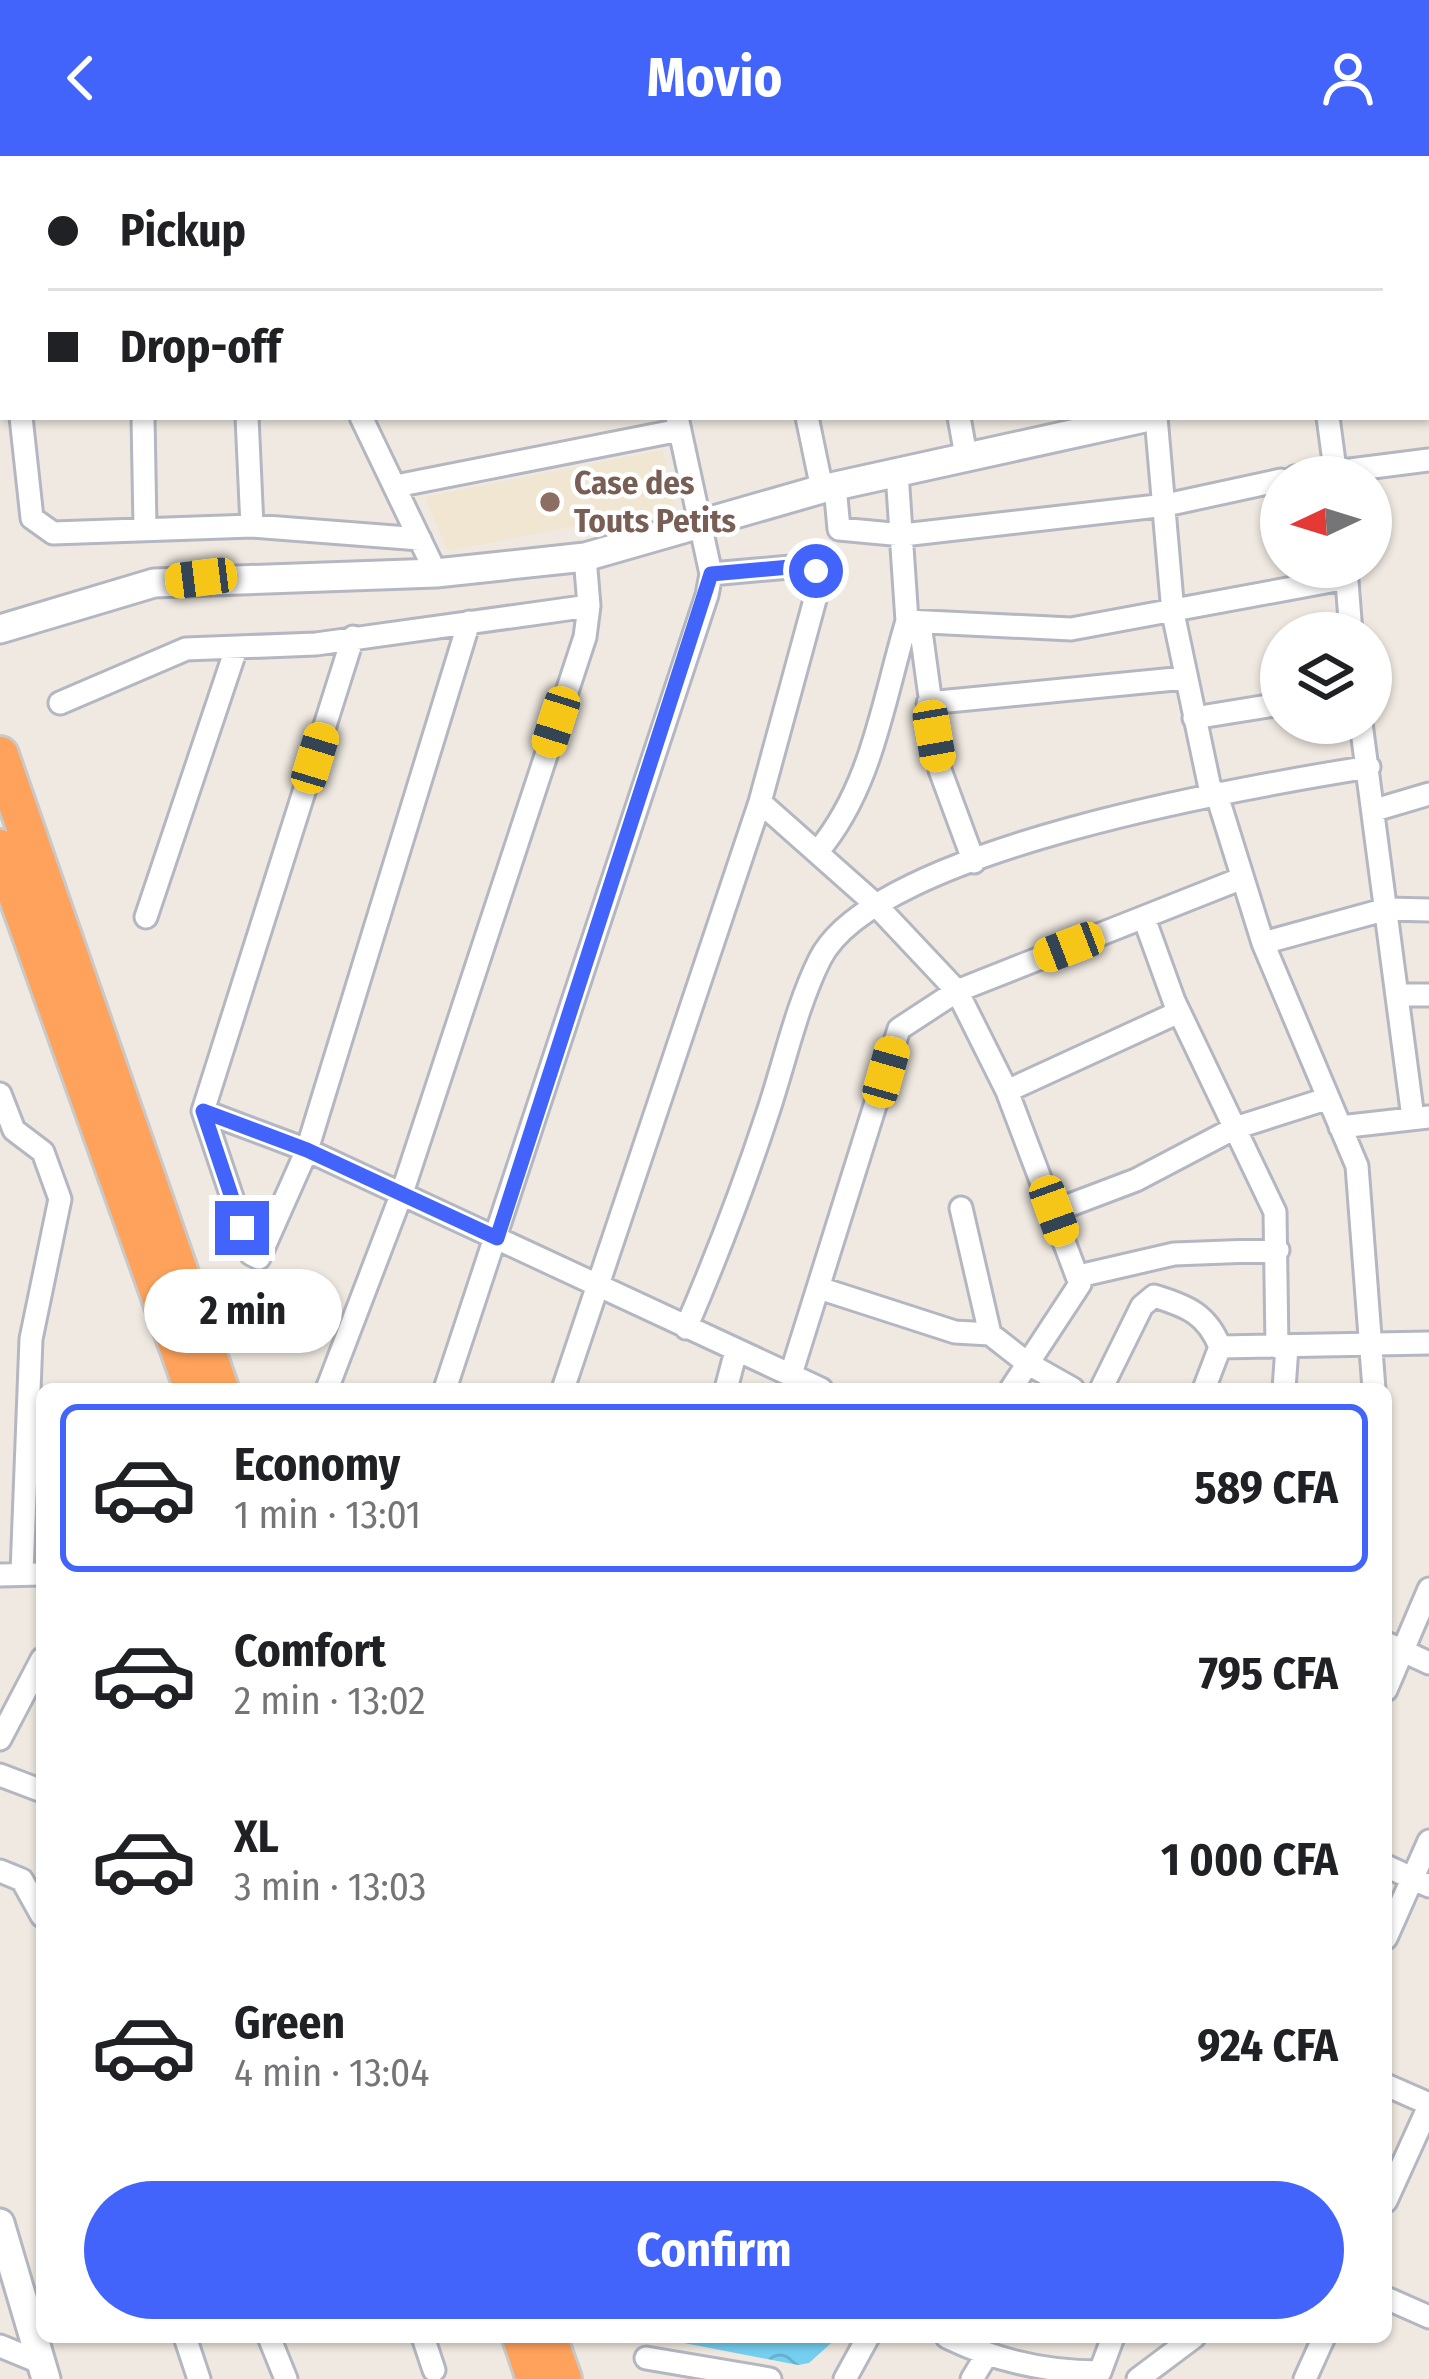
<!DOCTYPE html>
<meta charset="utf-8">
<style>
:root{--surface:#fff;--page:#f6f6f6;--text:#202124;--muted:#757577;--line:#e0e0e0;--accent:#4264fb}
body{margin:0;font-family:"Fira Sans Condensed",sans-serif;background:var(--page);color:var(--text);height:100vh;display:flex;flex-direction:column;font-size:45px;white-space:nowrap}
*{box-sizing:border-box;margin:0}
p{font-size:39px;color:var(--muted)}
.icon{flex:none;width:66px;height:66px;fill:none;stroke:currentColor;stroke-width:2;stroke-linecap:round;stroke-linejoin:round}
.map{position:relative;flex:1;overflow:hidden}
.sheet{position:absolute;left:36px;top:1227px;width:1356px;height:960px;display:flex;flex-direction:column;background:var(--surface);border-radius:18px;box-shadow:0 3px 9px #0004}
.sheet>*{flex:none}
.guide{position:absolute;left:0px;top:0px;width:1431px;height:264px;box-shadow:0 3px 9px #0004;display:grid;align-content:center;height:264px;padding:0 48px;background:var(--surface)}
.needle{width:78px;rotate:266deg}
.buttons{position:absolute;left:1260px;top:300px;display:grid;gap:24px}
.buttons a{display:grid;place-items:center;width:132px;height:132px;border-radius:50%;background:var(--surface);box-shadow:0 3px 9px #0004;font-size:60px}
.end{position:absolute;width:54px;height:54px;margin:-27px;border:15px solid #4264fb;background:#fff;box-shadow:0 0 0 6px #fff}
.from{border-radius:50%}
.bubble{position:absolute;height:84px;border-radius:42px;background:var(--surface);box-shadow:0 3px 9px #0004;font-size:39px;font-weight:700;line-height:84px;text-align:center}
.car{position:absolute;width:36px;height:72px;margin:-36px -18px;border-radius:15px;box-shadow:0 0 9px 3px #0007;background:linear-gradient(#f5c518 24%,#345 0 40%,#f5c518 0 76%,#345 0 86%,#f5c518 0)}
.guide b{display:flex;align-items:center;gap:42px;height:114px;font-size:45px}
.guide b+b{border-top:3px solid var(--line)}
.guide i{width:30px;height:30px;background:var(--text)}
ul{padding:21px 0 0;list-style:none}
li{display:flex;align-items:center;gap:36px;height:168px;margin:0 24px 18px;padding:0 24px;border:6px solid transparent;border-radius:18px}
li div{flex:1}
li b{display:block;font-size:45px}
li em{font-style:normal;font-weight:700}
li.on{border-color:var(--accent)}
li>.icon{width:108px;height:108px;stroke-width:1.5}
.primary-button{display:flex;gap:24px;margin-top:auto;padding:24px 48px}
.primary-button a{flex:1;height:138px;border-radius:72px;background:var(--accent);color:#fff;font-size:48px;font-weight:700;line-height:138px;text-align:center}
header{display:flex;justify-content:space-between;align-items:center;height:156px;padding:0 48px;background:var(--accent);color:#fff;font-size:54px;font-weight:700}
.map>svg:first-child{display:block}
.education{fill:#f0e6d1}
.water{fill:url(#water-waves)}
.lines{fill:none;stroke-linecap:round;stroke-linejoin:round}
.street-casing{stroke:#b4b7c1;stroke-width:27}
.secondary-casing{stroke:#b4b7c1;stroke-width:33}
.highway-casing{stroke:#c9c9c9;stroke-width:42}
.street{stroke:#fff;stroke-width:21}
.secondary{stroke:#fff;stroke-width:27}
.highway{stroke:#ffa35c;stroke-width:36}
.route{stroke:#4264fb;stroke-width:15}
.education-dot{fill:#8d6e63;stroke:#fff;stroke-width:4.5}
.labels{text-anchor:middle;dominant-baseline:central;stroke-width:9;stroke-linejoin:round;paint-order:stroke}
.education-label{font-size:33px;font-weight:bold;fill:#785e54;stroke:#fff;text-anchor:start}
</style>
<header><svg class="icon" aria-label="back" viewBox="0 0 24 24"><path d="M15 5l-7 7 7 7"/></svg>Movio<svg class="icon" aria-label="person" viewBox="0 0 24 24"><circle cx="12" cy="8" r="4"/><path d="M4 21q1-7 8-7t8 7"/></svg></header>
<div class="map">
<svg width="1429" height="2223" viewBox="0 0 1429 2223">
<defs>
<pattern id="water-waves" width="16" height="10" patternUnits="userSpaceOnUse" patternTransform="scale(3)"><rect width="16" height="10" fill="#75cff0"/><path d="M0 5q4-4 8 0t8 0" fill="none" stroke="#66b2ce"/></pattern>
</defs>
<rect width="100%" height="100%" fill="#efe9e1"/>
<path class="education" d="M663 294 674 351 448 395 425 341Z"/>
<path class="water" d="M653 2181H838L809 2207 798 2209Z"/>
<g class="lines">
<defs>
<path id="street" d="M245 0 246 3
M325 0 326 3
M628 0V3
M876 0V3
M1267 0V3
M1407 0 1408 3
M26 3V0
M121 3V0
M208 3 209 0
M399 3 415 0
M1137 3 1152 0
M0 59H3
M1428 66H1429
M1428 102 1429 107
M21 261 32 362 53 377 252 370 420 383
M143 261 145 371
M247 261 252 370
M361 261 436 417
M807 261 822 333
M959 261 966 300
M1156 261 1173 457 1211 637
M1328 261 1336 321
M897 317 907 465 1071 473 1347 422
M1295 321 1429 304
M396 330 680 274
M835 330 839 373 903 379 1166 349 1281 324
M1346 412 1351 477
M920 468 940 614 974 706
M353 481 203 955 307 994 821 1233
M60 547 186 493 316 488 589 450
M928 547 1185 522
M1194 562 1281 548
M1361 567 1413 962
M1216 636 1263 787 1357 1010 1374 1233
M760 646 875 748 957 835 1007 935 1080 1128 1011 1233
M1375 654 1429 638
M818 695C872 631 883 545 907 465
M146 761 236 493
M1144 762 1174 845 1275 1056 1277 1191
M1263 787 1387 753 1429 754
M1398 839H1429
M1007 935 1179 856
M0 938 14 974 43 996 60 1043 31 1183 22 1417
M203 955 251 1098 259 1102 307 994 469 466
M1340 971 1429 961
M961 1052 990 1178
M1054 1055 1136 1024 1235 972 1326 943
M1079 1120 1174 1098 1278 1094
M822 1133 955 1176 990 1178 1027 1207 1073 1233
M686 1172C716 1102 743 1032 767 959 784 909 796 851 820 803 875 693 1251 630 1369 611
M1220 1191 1429 1187
M791 1218 899 873 957 835 1240 723
M327 1233 402 1037 585 481 589 450 585 401
M445 1233 707 439 711 418 677 261
M563 1233 760 646 819 429 816 415 801 410 711 418
M726 1233 736 1195
M1101 1233 1142 1150 1154 1140C1187 1150 1207 1158 1220 1191L1204 1233
M1284 1233 1287 1191
M0 1419 42 1418
M1386 1487 1429 1507
M1386 1534 1429 1433
M0 1583 42 1503
M0 1619 42 1635
M1386 1710 1429 1730
M0 1715 22 1724 42 1760
M1386 1782 1429 1685
M1386 1929 1429 1948
M1386 2045 1429 1950
M1386 2142 1429 2161
M185 2181 199 2223
M269 2181 286 2223
M423 2181 434 2214
M947 2181C994 2204 1047 2216 1100 2216L1113 2181
M0 2190 44 2208
M646 2202 770 2223
M845 2223 868 2181
M972 2223 986 2200
M1138 2223 1194 2181
M1305 2223 1324 2181"/>
<path id="secondary" d="M1428 202H1429
M0 473 154 427 436 417 585 401 822 333 1149 261
M0 2067 46 2223"/>
<path id="highway" d="M0 599 220 1233
M0 692 193 1233
M521 2181 535 2223
M548 2181 563 2223"/>
</defs>
<use href="#street" class="street-casing"/>
<use href="#secondary" class="secondary-casing"/>
<use href="#highway" class="highway-casing"/>
<use href="#street" class="street"/>
<use href="#secondary" class="secondary"/>
<use href="#highway" class="highway"/>
</g>
<g class="lines">
<path class="route" d="M242 1072 203 955 307 994 497 1082 711 418 801 410 816 415"/>
</g>
<circle class="education-dot" cx="550" cy="346" r="12"/>
<g class="labels">
<g class="education-label">
<text x="574" y="327">Case des<tspan x="574" dy="38">Touts Petits</tspan></text>
</g>
</g>
</svg>
<div class="buttons">
<a><svg class="needle" viewBox="-14 -14 28 28"><path d="M0-13l5 13h-10z" fill="#e53935"/><path d="M0 13l5-13h-10z" fill="#757577"/></svg></a>
<a><svg class="icon" aria-label="layers" viewBox="0 0 24 24"><path d="M12 4l9 5-9 5-9-5zM3 14l9 5 9-5"/></svg></a>
</div>
<i class="end from" style="left:816px;top:415px"></i>
<i class="end" style="left:242px;top:1072px"></i>
<div class="bubble" style="left:144px;top:1113px;width:198px">2 min</div>
<i class="car" style="left:201px;top:422px;rotate:263deg"></i>
<i class="car" style="left:556px;top:566px;rotate:198deg"></i>
<i class="car" style="left:934px;top:580px;rotate:170deg"></i>
<i class="car" style="left:315px;top:602px;rotate:17deg"></i>
<i class="car" style="left:1069px;top:791px;rotate:249deg"></i>
<i class="car" style="left:886px;top:916px;rotate:16deg"></i>
<i class="car" style="left:1054px;top:1055px;rotate:160deg"></i>
<div class="guide">
<b><i class="from"></i>Pickup</b>
<b><i></i>Drop-off</b>
</div>
<section class="sheet">
<ul>
<li class="on"><svg class="icon" aria-label="car" viewBox="0 0 24 24"><path d="M5 17H2v-5l4-1 3-4h7l3 4 3 1v5h-3M9 17h6M6 11h13"/><circle cx="7" cy="17" r="2"/><circle cx="17" cy="17" r="2"/></svg><div><b>Economy</b><p>1 min · 13:01</p></div><em>589 CFA</em></li>
<li><svg class="icon" aria-label="car" viewBox="0 0 24 24"><path d="M5 17H2v-5l4-1 3-4h7l3 4 3 1v5h-3M9 17h6M6 11h13"/><circle cx="7" cy="17" r="2"/><circle cx="17" cy="17" r="2"/></svg><div><b>Comfort</b><p>2 min · 13:02</p></div><em>795 CFA</em></li>
<li><svg class="icon" aria-label="car" viewBox="0 0 24 24"><path d="M5 17H2v-5l4-1 3-4h7l3 4 3 1v5h-3M9 17h6M6 11h13"/><circle cx="7" cy="17" r="2"/><circle cx="17" cy="17" r="2"/></svg><div><b>XL</b><p>3 min · 13:03</p></div><em>1 000 CFA</em></li>
<li><svg class="icon" aria-label="car" viewBox="0 0 24 24"><path d="M5 17H2v-5l4-1 3-4h7l3 4 3 1v5h-3M9 17h6M6 11h13"/><circle cx="7" cy="17" r="2"/><circle cx="17" cy="17" r="2"/></svg><div><b>Green</b><p>4 min · 13:04</p></div><em>924 CFA</em></li>
</ul>
<div class="primary-button"><a>Confirm</a></div>
</section>
</div>
